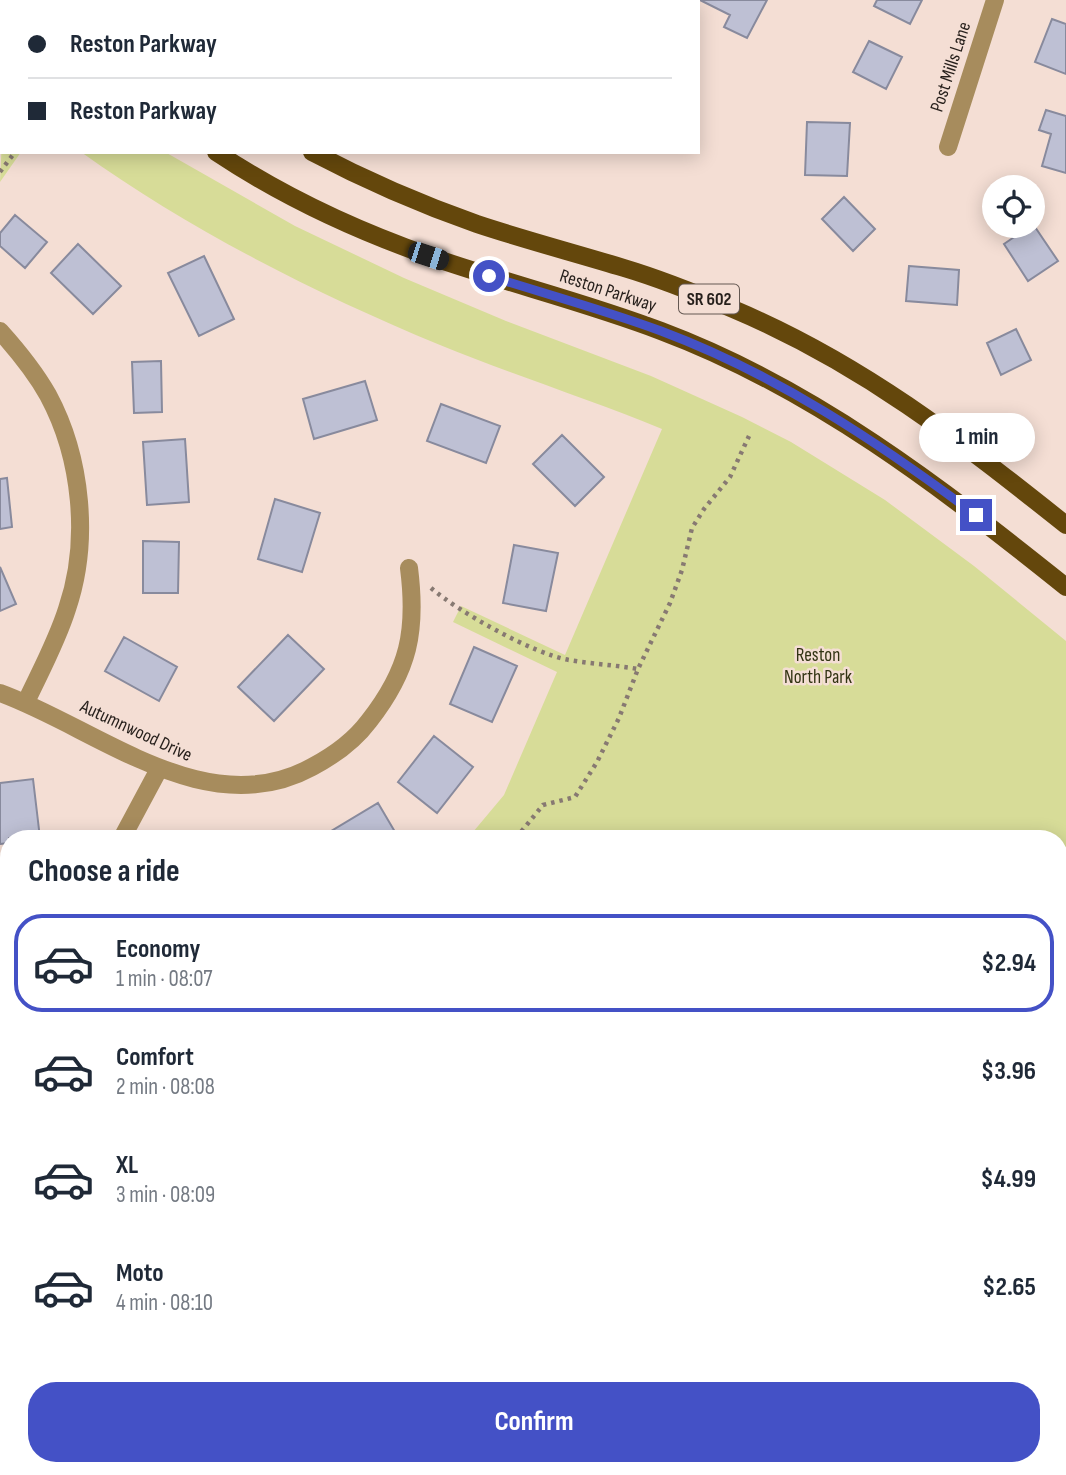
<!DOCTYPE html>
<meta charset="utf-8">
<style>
:root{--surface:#fff;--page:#f6f6f7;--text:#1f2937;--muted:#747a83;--line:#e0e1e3;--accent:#4451c6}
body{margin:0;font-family:"Sofia Sans Condensed",sans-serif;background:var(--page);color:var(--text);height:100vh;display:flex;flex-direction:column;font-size:26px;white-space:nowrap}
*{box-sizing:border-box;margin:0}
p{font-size:23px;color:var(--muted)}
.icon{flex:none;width:38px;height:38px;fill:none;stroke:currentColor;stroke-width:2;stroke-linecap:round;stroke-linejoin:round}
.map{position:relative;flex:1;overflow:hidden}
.panel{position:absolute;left:0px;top:830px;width:1068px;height:646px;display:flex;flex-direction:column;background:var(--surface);border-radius:28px 28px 0 0;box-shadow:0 4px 18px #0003}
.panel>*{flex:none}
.guide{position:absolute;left:0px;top:0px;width:700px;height:154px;box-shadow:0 4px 18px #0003;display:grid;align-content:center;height:154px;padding:0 28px;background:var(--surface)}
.tools{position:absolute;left:982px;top:175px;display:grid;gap:14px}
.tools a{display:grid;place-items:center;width:63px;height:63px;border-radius:50%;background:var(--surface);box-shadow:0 4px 18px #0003;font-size:35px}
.end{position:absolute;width:32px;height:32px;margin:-16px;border:9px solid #4451c6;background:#fff;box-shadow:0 0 0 4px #fff}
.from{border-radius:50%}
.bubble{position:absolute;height:49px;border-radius:24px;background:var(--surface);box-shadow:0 4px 18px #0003;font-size:23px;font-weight:700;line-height:49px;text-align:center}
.car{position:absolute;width:21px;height:42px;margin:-21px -10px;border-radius:9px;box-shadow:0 0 5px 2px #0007;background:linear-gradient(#222 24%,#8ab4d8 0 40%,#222 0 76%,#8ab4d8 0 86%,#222 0)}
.guide b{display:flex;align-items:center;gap:24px;height:66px;font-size:26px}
.guide b+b{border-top:2px solid var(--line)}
.guide i{width:18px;height:18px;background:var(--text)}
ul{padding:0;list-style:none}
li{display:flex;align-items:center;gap:21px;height:98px;margin:0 14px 10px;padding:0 14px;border:4px solid transparent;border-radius:28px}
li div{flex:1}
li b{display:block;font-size:26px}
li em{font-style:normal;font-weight:700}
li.on{border-color:var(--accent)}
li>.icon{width:63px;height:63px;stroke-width:1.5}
h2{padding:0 28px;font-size:32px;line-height:84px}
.cta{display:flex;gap:14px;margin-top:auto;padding:14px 28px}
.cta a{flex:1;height:80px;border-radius:28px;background:var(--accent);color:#fff;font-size:28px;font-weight:700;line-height:80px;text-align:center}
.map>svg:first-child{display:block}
.built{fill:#efd1c5}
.green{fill:#d7dc98}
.forest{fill:#aeb367}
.building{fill:#bec0d4;stroke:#888a9d;stroke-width:2}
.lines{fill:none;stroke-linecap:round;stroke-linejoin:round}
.path{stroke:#877972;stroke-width:4.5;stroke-dasharray:3.5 5;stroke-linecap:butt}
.minor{stroke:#a78c5d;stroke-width:18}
.major{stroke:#64470c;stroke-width:18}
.route{stroke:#4451c6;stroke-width:9}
.labels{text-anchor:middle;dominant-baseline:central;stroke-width:5;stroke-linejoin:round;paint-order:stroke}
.shield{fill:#f4ded4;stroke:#645852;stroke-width:2}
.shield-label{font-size:18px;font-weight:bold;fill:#261f1b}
.street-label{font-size:19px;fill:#261f1b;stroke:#f4ded4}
.park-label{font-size:19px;fill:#323413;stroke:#f4ded4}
</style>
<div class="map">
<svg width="1066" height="1475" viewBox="0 0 1066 1475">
<rect width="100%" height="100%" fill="#f4ded4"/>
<path class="built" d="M1066 1022V1475H1006L1003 1467 1059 1466V1030Z"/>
<path class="green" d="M2 138V152H21L0 182Z
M81 152H165L295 226 404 278 506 321 651 376 742 417 791 442 885 500 974 566 1066 641V914L1059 921V838H468L504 795 557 672 453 622 461 606 565 655 662 429C589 399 513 375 440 345 315 293 191 231 81 152Z
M9 1173V1259H0V1177Z
M778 1467H880L852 1475H821Z"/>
<path class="forest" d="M880 1466 923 1467 927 1475H852Z"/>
<path class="building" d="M340 0H400L398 2Z
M700 0H767L747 38 724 27 730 15Z
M877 0H922L910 24 874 6Z
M1052 19 1066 24V74L1035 62Z
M869 41 902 57 886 89 853 72Z
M1046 110 1066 116V173L1042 166 1051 134 1039 130Z
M807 122 850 123 847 176 805 175Z
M844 197 875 229 853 251 822 219Z
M15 215 47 242 25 268 0 246V233Z
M1033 224 1058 261 1028 281 1004 244Z
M78 244 121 286 93 314 51 273Z
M204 256 234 319 199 336 168 273Z
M909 266 959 270 957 305 906 301Z
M1016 329 1031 360 1001 375 987 343Z
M161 361 162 412 134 413 132 362Z
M365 381 377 420 314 439 303 399Z
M441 404 500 426 486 463 427 441Z
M562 435 604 477 575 506 533 464Z
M185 439 189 502 147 505 143 442Z
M7 478 12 527 0 529V479Z
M275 499 320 513 302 572 258 559Z
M143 541 179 542 178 593H143Z
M514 545 558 553 546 611 503 603Z
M0 567 16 604 0 611Z
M288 635 324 669 274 721 238 687Z
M124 637 177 667 159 701 105 671Z
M474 647 517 666 492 722 450 704Z
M434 736 473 767 437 813 398 782Z
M33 779 40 838H9V843L0 844V783Z
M378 803 398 837 325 838 323 836Z
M9 1034V1080L0 1082V1036Z
M1059 1151 1066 1159V1270L1059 1257Z
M581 1466H611L610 1473 624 1475H569Z"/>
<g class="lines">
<path class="path" d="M0 172 15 152
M431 588C459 612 533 654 569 660 592 664 615 665 638 669
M516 838 543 805 575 797 597 762 619 718 638 669 670 603 682 570 692 528 704 509 730 477 749 436
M0 1193 9 1188
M803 1475 805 1466"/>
<path class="minor" d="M948 147 995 0
M0 331C18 351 35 372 48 395 82 458 90 542 67 609 57 641 40 672 26 702
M0 693C97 728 206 825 312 767 333 756 354 741 369 721 409 670 417 631 409 568
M122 838 159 769
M1059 962 1066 955
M0 969 9 962
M0 1449 9 1446
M138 1466 149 1475
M961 1466 964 1475"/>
<path class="major" d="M27 0 28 2
M96 0 98 2
M216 152C282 196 355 230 429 256 506 283 585 302 661 331 813 388 941 487 1066 587
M312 152C365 180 420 204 477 224 525 240 575 253 624 268 661 279 698 294 733 309 861 363 958 439 1066 525"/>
</g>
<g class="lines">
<path class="route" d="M489 276C546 294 604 310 661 331 776 374 878 442 976 515"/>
</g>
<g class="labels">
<rect class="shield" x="679" y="284.5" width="60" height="29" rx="5"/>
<g class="shield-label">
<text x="709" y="299">SR 602</text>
</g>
<g class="street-label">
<text transform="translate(951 67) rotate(-72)">Post Mills Lane</text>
<text transform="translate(608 291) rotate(18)">Reston Parkway</text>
<text transform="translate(136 731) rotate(25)">Autumnwood Drive</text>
</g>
<g class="park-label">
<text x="818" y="655">Reston<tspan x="818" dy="22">North Park</tspan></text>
</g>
</g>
</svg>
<div class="tools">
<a><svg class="icon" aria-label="locate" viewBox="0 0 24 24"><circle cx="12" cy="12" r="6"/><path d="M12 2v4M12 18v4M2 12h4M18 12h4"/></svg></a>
</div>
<i class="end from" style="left:489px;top:276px"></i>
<i class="end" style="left:976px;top:515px"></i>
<div class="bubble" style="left:919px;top:413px;width:116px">1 min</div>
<i class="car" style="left:428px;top:256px;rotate:108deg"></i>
<div class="guide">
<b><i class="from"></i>Reston Parkway</b>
<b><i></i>Reston Parkway</b>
</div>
<section class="panel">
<h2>Choose a ride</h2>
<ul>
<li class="on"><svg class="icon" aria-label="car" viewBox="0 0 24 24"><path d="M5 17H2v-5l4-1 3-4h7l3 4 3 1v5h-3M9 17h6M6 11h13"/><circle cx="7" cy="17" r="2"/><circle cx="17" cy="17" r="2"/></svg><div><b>Economy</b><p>1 min · 08:07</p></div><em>$2.94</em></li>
<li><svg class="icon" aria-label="car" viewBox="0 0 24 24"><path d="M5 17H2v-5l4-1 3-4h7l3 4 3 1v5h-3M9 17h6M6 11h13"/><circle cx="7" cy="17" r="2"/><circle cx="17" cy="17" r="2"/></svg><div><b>Comfort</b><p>2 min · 08:08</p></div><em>$3.96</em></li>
<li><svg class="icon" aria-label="car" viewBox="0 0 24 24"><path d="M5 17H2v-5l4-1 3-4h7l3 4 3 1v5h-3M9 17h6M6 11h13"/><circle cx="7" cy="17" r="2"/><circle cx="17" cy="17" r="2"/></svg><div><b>XL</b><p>3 min · 08:09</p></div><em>$4.99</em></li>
<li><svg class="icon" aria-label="car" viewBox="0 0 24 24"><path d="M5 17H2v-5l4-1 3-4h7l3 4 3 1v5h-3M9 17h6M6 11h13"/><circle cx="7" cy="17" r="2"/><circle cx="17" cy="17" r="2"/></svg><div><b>Moto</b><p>4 min · 08:10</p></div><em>$2.65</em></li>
</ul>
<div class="cta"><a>Confirm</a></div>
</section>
</div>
